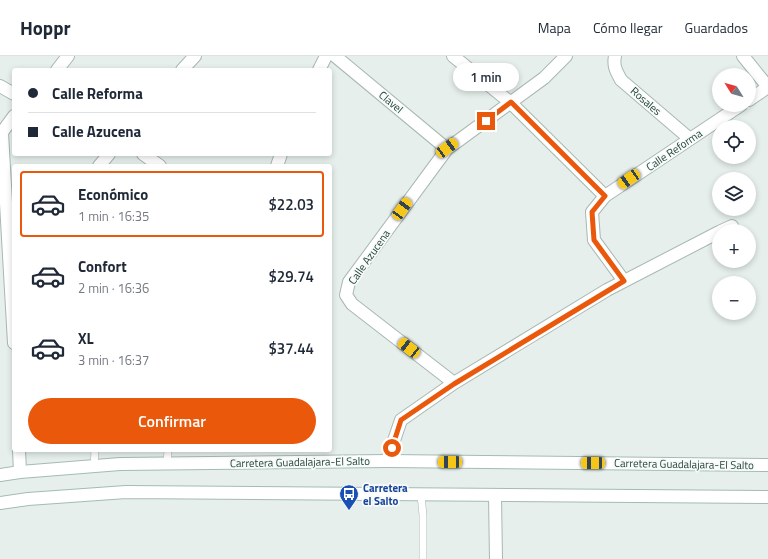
<!DOCTYPE html>
<html lang="es">
<meta charset="utf-8">
<style>
:root{--surface:#fff;--page:#f2f2f3;--text:#1f2937;--muted:#747a83;--line:#e0e1e3;--accent:#ea580c}
body{margin:0;font-family:"Titillium Web",sans-serif;background:var(--page);color:var(--text);height:100vh;display:flex;flex-direction:column;font-size:15px;white-space:nowrap}
*{box-sizing:border-box;margin:0}
p{font-size:13px;color:var(--muted)}
.icon{flex:none;width:22px;height:22px;fill:none;stroke:currentColor;stroke-width:2;stroke-linecap:round;stroke-linejoin:round}
.map{position:relative;flex:1;overflow:hidden}
.sheet{position:absolute;left:12px;top:108px;width:320px;height:288px;display:flex;flex-direction:column;background:var(--surface);border-radius:4px;box-shadow:0 2px 6px #0003}
.sheet>*{flex:none}
.guide{position:absolute;left:12px;top:12px;width:320px;height:88px;border-radius:4px;box-shadow:0 2px 6px #0003;display:grid;align-content:center;height:88px;padding:0 16px;background:var(--surface)}
.needle{width:26px;rotate:307deg}
.tools{position:absolute;left:712px;top:12px;display:grid;gap:8px}
.tools a{display:grid;place-items:center;width:44px;height:44px;border-radius:50%;background:var(--surface);box-shadow:0 2px 6px #0003;font-size:20px}
.end{position:absolute;width:18px;height:18px;margin:-9px;border:5px solid #ea580c;background:#fff;box-shadow:0 0 0 2px #fff}
.from{border-radius:50%}
.bubble{position:absolute;height:28px;border-radius:14px;background:var(--surface);box-shadow:0 2px 6px #0003;font-size:13px;font-weight:600;line-height:28px;text-align:center}
.car{position:absolute;width:12px;height:24px;margin:-12px -6px;border-radius:5px;box-shadow:0 0 3px 1px #0007;background:linear-gradient(#f5c518 24%,#345 0 40%,#f5c518 0 76%,#345 0 86%,#f5c518 0)}
.guide b{display:flex;align-items:center;gap:14px;height:38px;font-size:15px}
.guide b+b{border-top:1px solid var(--line)}
.guide i{width:10px;height:10px;background:var(--text)}
ul{padding:7px 0 0;list-style:none}
li{display:flex;align-items:center;gap:12px;height:66px;margin:0 8px 6px;padding:0 8px;border:2px solid transparent;border-radius:4px}
li div{flex:1}
li b{display:block;font-size:15px}
li em{font-style:normal;font-weight:600}
li.current{border-color:var(--accent)}
li>.icon{width:36px;height:36px;stroke-width:1.5}
.primary-button{display:flex;gap:8px;margin-top:auto;padding:8px 16px}
.primary-button a{flex:1;height:46px;border-radius:24px;background:var(--accent);color:#fff;font-size:16px;font-weight:600;line-height:46px;text-align:center}
header{display:flex;align-items:center;gap:24px;box-sizing:border-box;height:56px;padding:0 20px;background:var(--surface);border-bottom:1px solid var(--line)}
header strong{font-size:19px}
nav{display:flex;gap:22px;margin-inline-start:auto;font-size:14px}
.map>svg:first-child{display:block}
.lines{fill:none;stroke-linecap:round;stroke-linejoin:round}
.service-casing{stroke:#a8b8b2;stroke-width:8}
.minor-casing{stroke:#a8b8b2;stroke-width:14}
.secondary-casing{stroke:#a4bbb3;stroke-width:14}
.service{stroke:#fff;stroke-width:7}
.minor{stroke:#fff;stroke-width:12}
.secondary{stroke:#fff;stroke-width:12}
.route{stroke:#ea580c;stroke-width:5}
.labels{text-anchor:middle;dominant-baseline:central;stroke-width:3.5;stroke-linejoin:round;paint-order:stroke}
.street-label{font-size:11px;fill:#24423a;stroke:#f7fbf9}
.transit-label{font-size:11px;font-weight:bold;fill:#164399;stroke:#f7fbf9;text-anchor:start}
</style>
<header>
<strong>Hoppr</strong>
<nav><a>Mapa</a><a>Cómo llegar</a><a>Guardados</a></nav>
</header>
<div class="map">
<svg width="768" height="503" viewBox="0 0 768 503">
<rect width="100%" height="100%" fill="#e6efeb"/>
<g class="lines">
<defs>
<path id="service" d="M167 407 168 394
M94 410 95 394
M421 439 423 459V503"/>
<path id="minor" d="M335 0 447 93
M453 0 511 47 605 140
M615 0C613 10 616 15 621 24L690 83
M743 0 768 31
M57 14 68 0
M182 14 195 0
M319 14 326 0
M0 30 14 38
M749 44 768 31
M2 77 14 287
M0 79 14 60
M143 98 160 110
M99 110 109 98
M277 110 281 98
M721 175 732 170
M624 225 594 184 592 156 605 140 741 49
M454 327 352 248 346 239 349 226 447 93 544 22 566 0
M19 394 20 416
M387 405 401 364 454 327 607 234 719 176
M495 440 496 503"/>
<path id="secondary" d="M0 419 20 416 120 408 387 405 768 409
M0 447 28 443 126 436 768 441"/>
</defs>
<use href="#service" class="service-casing"/>
<use href="#minor" class="minor-casing"/>
<use href="#secondary" class="secondary-casing"/>
<use href="#service" class="service"/>
<use href="#minor" class="minor"/>
<use href="#secondary" class="secondary"/>
</g>
<g class="lines">
<path class="route" d="M392 392 401 364 454 328 624 225 594 184 592 156 605 140 511 46 486 65"/>
</g>
<defs>
<symbol id="bus-pin" viewBox="-11 -11 22 30"><path d="M0 17L-7.5 6A9.5 9.5 0 1 1 7.5 6Z" fill="#1a4fb4" stroke="#f7fbf9"/><path d="M-5-6H5V4H4V6H2V4H-2V6H-4V4H-5ZM-3.5-4V0h7V-4ZM-3.5 1.2v1.5H-2V1.2ZM2 1.2v1.5H3.5V1.2Z" fill="#fff"/></symbol>
</defs>
<g fill-rule="evenodd">
<use href="#bus-pin" x="338" y="427" width="22" height="30"/>
</g>
<g class="labels">
<g class="street-label">
<text transform="translate(646 45) rotate(41)">Rosales</text>
<text transform="translate(391 46) rotate(40)">Clavel</text>
<text transform="translate(674 94) rotate(-34)">Calle Reforma</text>
<text transform="translate(369 201) rotate(-55)">Calle Azucena</text>
<text transform="translate(300 406) rotate(-1)">Carretera Guadalajara-El Salto</text>
<text transform="translate(684 408) rotate(1)">Carretera Guadalajara-El Salto</text>
</g>
<g class="transit-label">
<text x="363" y="432">Carretera<tspan x="363" dy="13">el Salto</tspan></text>
</g>
</g>
</svg>
<div class="tools">
<a><svg class="needle" viewBox="-14 -14 28 28"><path d="M0-13l5 13h-10z" fill="#e53935"/><path d="M0 13l5-13h-10z" fill="#747a83"/></svg></a>
<a><svg class="icon" aria-label="locate" viewBox="0 0 24 24"><circle cx="12" cy="12" r="6"/><path d="M12 2v4M12 18v4M2 12h4M18 12h4"/></svg></a>
<a><svg class="icon" aria-label="layers" viewBox="0 0 24 24"><path d="M12 4l9 5-9 5-9-5zM3 14l9 5 9-5"/></svg></a>
<a>+</a>
<a>−</a>
</div>
<i class="end from" style="left:392px;top:392px"></i>
<i class="end" style="left:486px;top:65px"></i>
<div class="bubble" style="left:453px;top:7px;width:66px">1 min</div>
<i class="car" style="left:447px;top:92px;rotate:54deg"></i>
<i class="car" style="left:629px;top:123px;rotate:236deg"></i>
<i class="car" style="left:402px;top:153px;rotate:36deg"></i>
<i class="car" style="left:409px;top:292px;rotate:308deg"></i>
<i class="car" style="left:450px;top:406px;rotate:270deg"></i>
<i class="car" style="left:593px;top:407px;rotate:270deg"></i>
<div class="guide">
<b><i class="from"></i>Calle Reforma</b>
<b><i></i>Calle Azucena</b>
</div>
<section class="sheet">
<ul>
<li class="current"><svg class="icon" aria-label="car" viewBox="0 0 24 24"><path d="M5 17H2v-5l4-1 3-4h7l3 4 3 1v5h-3M9 17h6M6 11h13"/><circle cx="7" cy="17" r="2"/><circle cx="17" cy="17" r="2"/></svg><div><b>Económico</b><p>1 min · 16:35</p></div><em>$22.03</em></li>
<li><svg class="icon" aria-label="car" viewBox="0 0 24 24"><path d="M5 17H2v-5l4-1 3-4h7l3 4 3 1v5h-3M9 17h6M6 11h13"/><circle cx="7" cy="17" r="2"/><circle cx="17" cy="17" r="2"/></svg><div><b>Confort</b><p>2 min · 16:36</p></div><em>$29.74</em></li>
<li><svg class="icon" aria-label="car" viewBox="0 0 24 24"><path d="M5 17H2v-5l4-1 3-4h7l3 4 3 1v5h-3M9 17h6M6 11h13"/><circle cx="7" cy="17" r="2"/><circle cx="17" cy="17" r="2"/></svg><div><b>XL</b><p>3 min · 16:37</p></div><em>$37.44</em></li>
</ul>
<div class="primary-button"><a>Confirmar</a></div>
</section>
</div>
